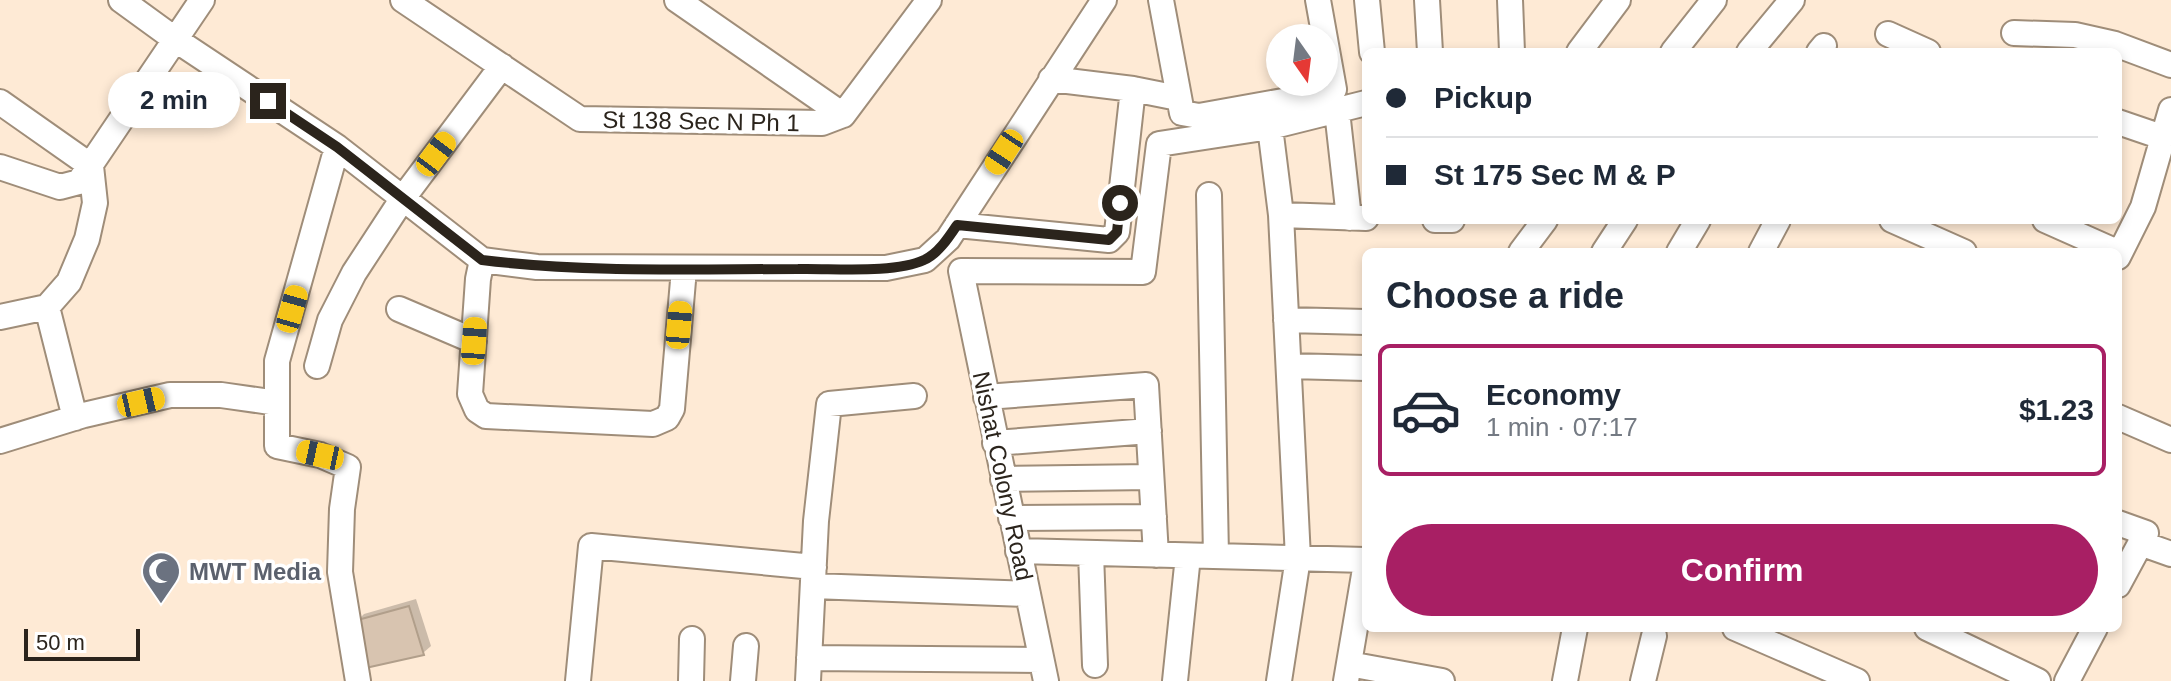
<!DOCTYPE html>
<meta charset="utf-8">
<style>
:root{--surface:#fff;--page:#f6f6f7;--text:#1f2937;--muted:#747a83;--line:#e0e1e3;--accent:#a81f64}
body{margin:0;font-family:Helvetica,sans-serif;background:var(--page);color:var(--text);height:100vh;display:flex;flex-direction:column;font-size:30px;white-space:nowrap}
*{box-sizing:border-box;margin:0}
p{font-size:26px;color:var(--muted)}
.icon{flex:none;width:44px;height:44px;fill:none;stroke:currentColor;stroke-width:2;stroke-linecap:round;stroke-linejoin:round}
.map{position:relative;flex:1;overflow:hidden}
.details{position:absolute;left:1362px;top:248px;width:760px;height:384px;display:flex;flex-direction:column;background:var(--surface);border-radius:12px;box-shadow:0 4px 12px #0003}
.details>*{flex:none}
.top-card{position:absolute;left:1362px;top:48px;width:760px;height:176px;border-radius:12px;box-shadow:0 4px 12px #0003;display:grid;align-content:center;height:176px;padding:0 24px;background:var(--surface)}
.needle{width:52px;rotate:166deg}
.tools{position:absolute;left:1266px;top:24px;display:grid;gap:16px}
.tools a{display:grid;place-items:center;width:72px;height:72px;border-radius:50%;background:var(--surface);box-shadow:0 4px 12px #0003;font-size:40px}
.scale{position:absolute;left:24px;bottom:20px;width:116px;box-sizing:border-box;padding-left:8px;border:4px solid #2b241c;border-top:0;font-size:22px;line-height:28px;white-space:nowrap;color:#2b241c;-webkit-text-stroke:6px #fff;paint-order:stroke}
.end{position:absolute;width:36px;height:36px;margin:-18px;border:10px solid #2b241c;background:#fff;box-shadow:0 0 0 4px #fff}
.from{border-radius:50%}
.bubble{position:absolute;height:56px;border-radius:28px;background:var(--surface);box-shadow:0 4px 12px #0003;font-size:26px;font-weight:800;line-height:56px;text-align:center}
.car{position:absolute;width:24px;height:48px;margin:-24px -12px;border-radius:10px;box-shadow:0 0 6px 2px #0007;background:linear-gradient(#f5c518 24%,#345 0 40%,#f5c518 0 76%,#345 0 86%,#f5c518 0)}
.top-card b{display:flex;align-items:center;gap:28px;height:76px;font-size:30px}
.top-card b+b{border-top:2px solid var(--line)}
.top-card i{width:20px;height:20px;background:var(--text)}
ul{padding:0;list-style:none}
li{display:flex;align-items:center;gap:24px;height:132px;margin:0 16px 12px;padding:0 8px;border:4px solid transparent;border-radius:12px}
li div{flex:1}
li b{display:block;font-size:30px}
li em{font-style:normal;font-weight:800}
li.active{border-color:var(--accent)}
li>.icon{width:72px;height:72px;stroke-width:1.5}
h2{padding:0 24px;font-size:36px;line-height:96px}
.action{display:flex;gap:16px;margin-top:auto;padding:16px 24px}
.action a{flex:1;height:92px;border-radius:48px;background:var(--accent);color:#fff;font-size:32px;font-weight:800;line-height:92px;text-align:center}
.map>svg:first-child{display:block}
.shadow{fill:#0003}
.building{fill:#d8c4b0;stroke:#b19f8b;stroke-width:2}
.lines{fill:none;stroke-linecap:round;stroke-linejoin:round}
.minor-casing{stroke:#9f8d79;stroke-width:28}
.minor{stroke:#fff;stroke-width:24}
.route{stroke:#2b241c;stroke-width:10}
.labels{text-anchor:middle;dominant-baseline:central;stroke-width:7;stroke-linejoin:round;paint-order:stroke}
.street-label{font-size:24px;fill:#2b241c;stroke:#fff}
.worship-label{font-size:24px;font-weight:bold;fill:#5b616d;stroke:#fff;text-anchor:start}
</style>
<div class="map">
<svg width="2171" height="681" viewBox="0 0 2171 681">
<rect width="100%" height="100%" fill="#feead5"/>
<path class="shadow" d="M416 599 431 646 423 653 356 622 364 614Z"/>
<path class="building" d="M409 606 424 655 361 669 354 621Z"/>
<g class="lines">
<defs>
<path id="minor" d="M121 0 176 40 337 147 482 260 537 267 886 268 925 260 948 239 1104 0
M403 0 580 119 822 123 843 115
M677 0 843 115
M1161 0 1182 113 1199 116 1328 93 1334 89 1318 0
M1367 0 1372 52
M1427 0 1430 52
M1510 0 1512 52
M2014 33 2075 35 2115 44 2171 65
M1888 34 1928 52
M1579 52 1618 0
M1673 52 1714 0
M1749 52 1792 0
M1819 52 1824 46
M1051 79 1133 89 1178 98
M0 102 91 166 95 203 87 239 69 282 47 307 0 317
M1366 103 1270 127 1281 215 1366 218
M1337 111 1349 218
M843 115 929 0
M2118 122 2162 137
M337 147 277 361V446L320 455 348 467 342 509 340 572 358 681
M0 167 60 187 79 182 202 0
M1209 195 1216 556
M1435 220H1452
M1892 220 1964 252
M2045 220 2117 252
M957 225 1109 240 1117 232 1133 89
M1521 252 1545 220
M1604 252 1625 220
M1679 252 1698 220
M1761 252 1778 220
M2118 257 2143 207 2171 110
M482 260 478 279 470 394 477 410 486 416 653 424 667 418 672 409 684 269
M47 307 75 418
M399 309 474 341
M1286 320 1366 322
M317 366 330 320 354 273 403 198 502 66
M1289 366 1366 368
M986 397 1146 385 1156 555
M2118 417 2171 440
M0 441 84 415 170 395H221L277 403
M995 443 1149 431
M1003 479 1151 477
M1011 518 1154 517
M2118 523 2146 533 2118 585
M2140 543 2171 554
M1018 551 1366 560
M1091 553 1095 665
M813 586 1028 594
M1735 628 1857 681
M1927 628 2038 681
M809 658 1041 660
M1349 664 1442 681
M578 681 591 546 814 567
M691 681 692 639
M743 681 746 646
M808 681 816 521 829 404 914 396
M1046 681 961 271 1143 272 1159 144 1270 127
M1175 681 1188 556
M1279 681 1298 558 1281 215
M1346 681 1366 563
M1565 681 1575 628
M1643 681 1654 636
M2067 681 2095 628"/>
</defs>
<use href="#minor" class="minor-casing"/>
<use href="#minor" class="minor"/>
</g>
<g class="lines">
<path class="route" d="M268 101 337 147 482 260C586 273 693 269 798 269 832 268 894 274 924 260 938 254 949 237 957 225L1109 240 1117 232 1120 203"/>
</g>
<defs>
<symbol id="mosque-pin" viewBox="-11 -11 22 30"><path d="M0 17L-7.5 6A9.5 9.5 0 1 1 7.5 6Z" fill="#6b7280" stroke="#fff"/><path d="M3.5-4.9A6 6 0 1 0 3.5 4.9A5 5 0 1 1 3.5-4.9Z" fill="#fff"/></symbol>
</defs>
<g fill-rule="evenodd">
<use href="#mosque-pin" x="139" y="549" width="44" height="60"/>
</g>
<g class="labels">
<g class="street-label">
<text transform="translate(701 121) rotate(1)">St 138 Sec N Ph 1</text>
<text transform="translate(1003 476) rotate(78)">Nishat Colony Road</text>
</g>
<g class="worship-label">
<text x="189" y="571">MWT Media</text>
</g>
</g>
</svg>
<div class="tools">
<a><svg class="needle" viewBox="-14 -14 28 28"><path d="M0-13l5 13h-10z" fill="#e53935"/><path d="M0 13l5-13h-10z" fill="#747a83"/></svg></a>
</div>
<div class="scale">50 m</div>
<i class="end from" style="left:1120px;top:203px"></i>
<i class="end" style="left:268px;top:101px"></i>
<div class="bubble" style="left:108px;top:72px;width:132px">2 min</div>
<i class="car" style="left:1004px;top:152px;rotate:213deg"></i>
<i class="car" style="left:436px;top:154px;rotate:37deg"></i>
<i class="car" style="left:292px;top:309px;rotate:16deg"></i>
<i class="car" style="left:679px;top:325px;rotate:5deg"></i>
<i class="car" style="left:474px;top:341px;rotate:4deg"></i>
<i class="car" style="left:141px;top:402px;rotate:77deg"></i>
<i class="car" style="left:320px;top:455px;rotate:282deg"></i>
<div class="top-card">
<b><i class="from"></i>Pickup</b>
<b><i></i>St 175 Sec M &amp; P</b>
</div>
<section class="details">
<h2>Choose a ride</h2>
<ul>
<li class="active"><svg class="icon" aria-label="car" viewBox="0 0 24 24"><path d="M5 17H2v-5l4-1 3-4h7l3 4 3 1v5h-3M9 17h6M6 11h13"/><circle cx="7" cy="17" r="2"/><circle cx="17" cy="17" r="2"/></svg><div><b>Economy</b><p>1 min · 07:17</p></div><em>$1.23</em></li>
</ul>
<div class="action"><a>Confirm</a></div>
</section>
</div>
